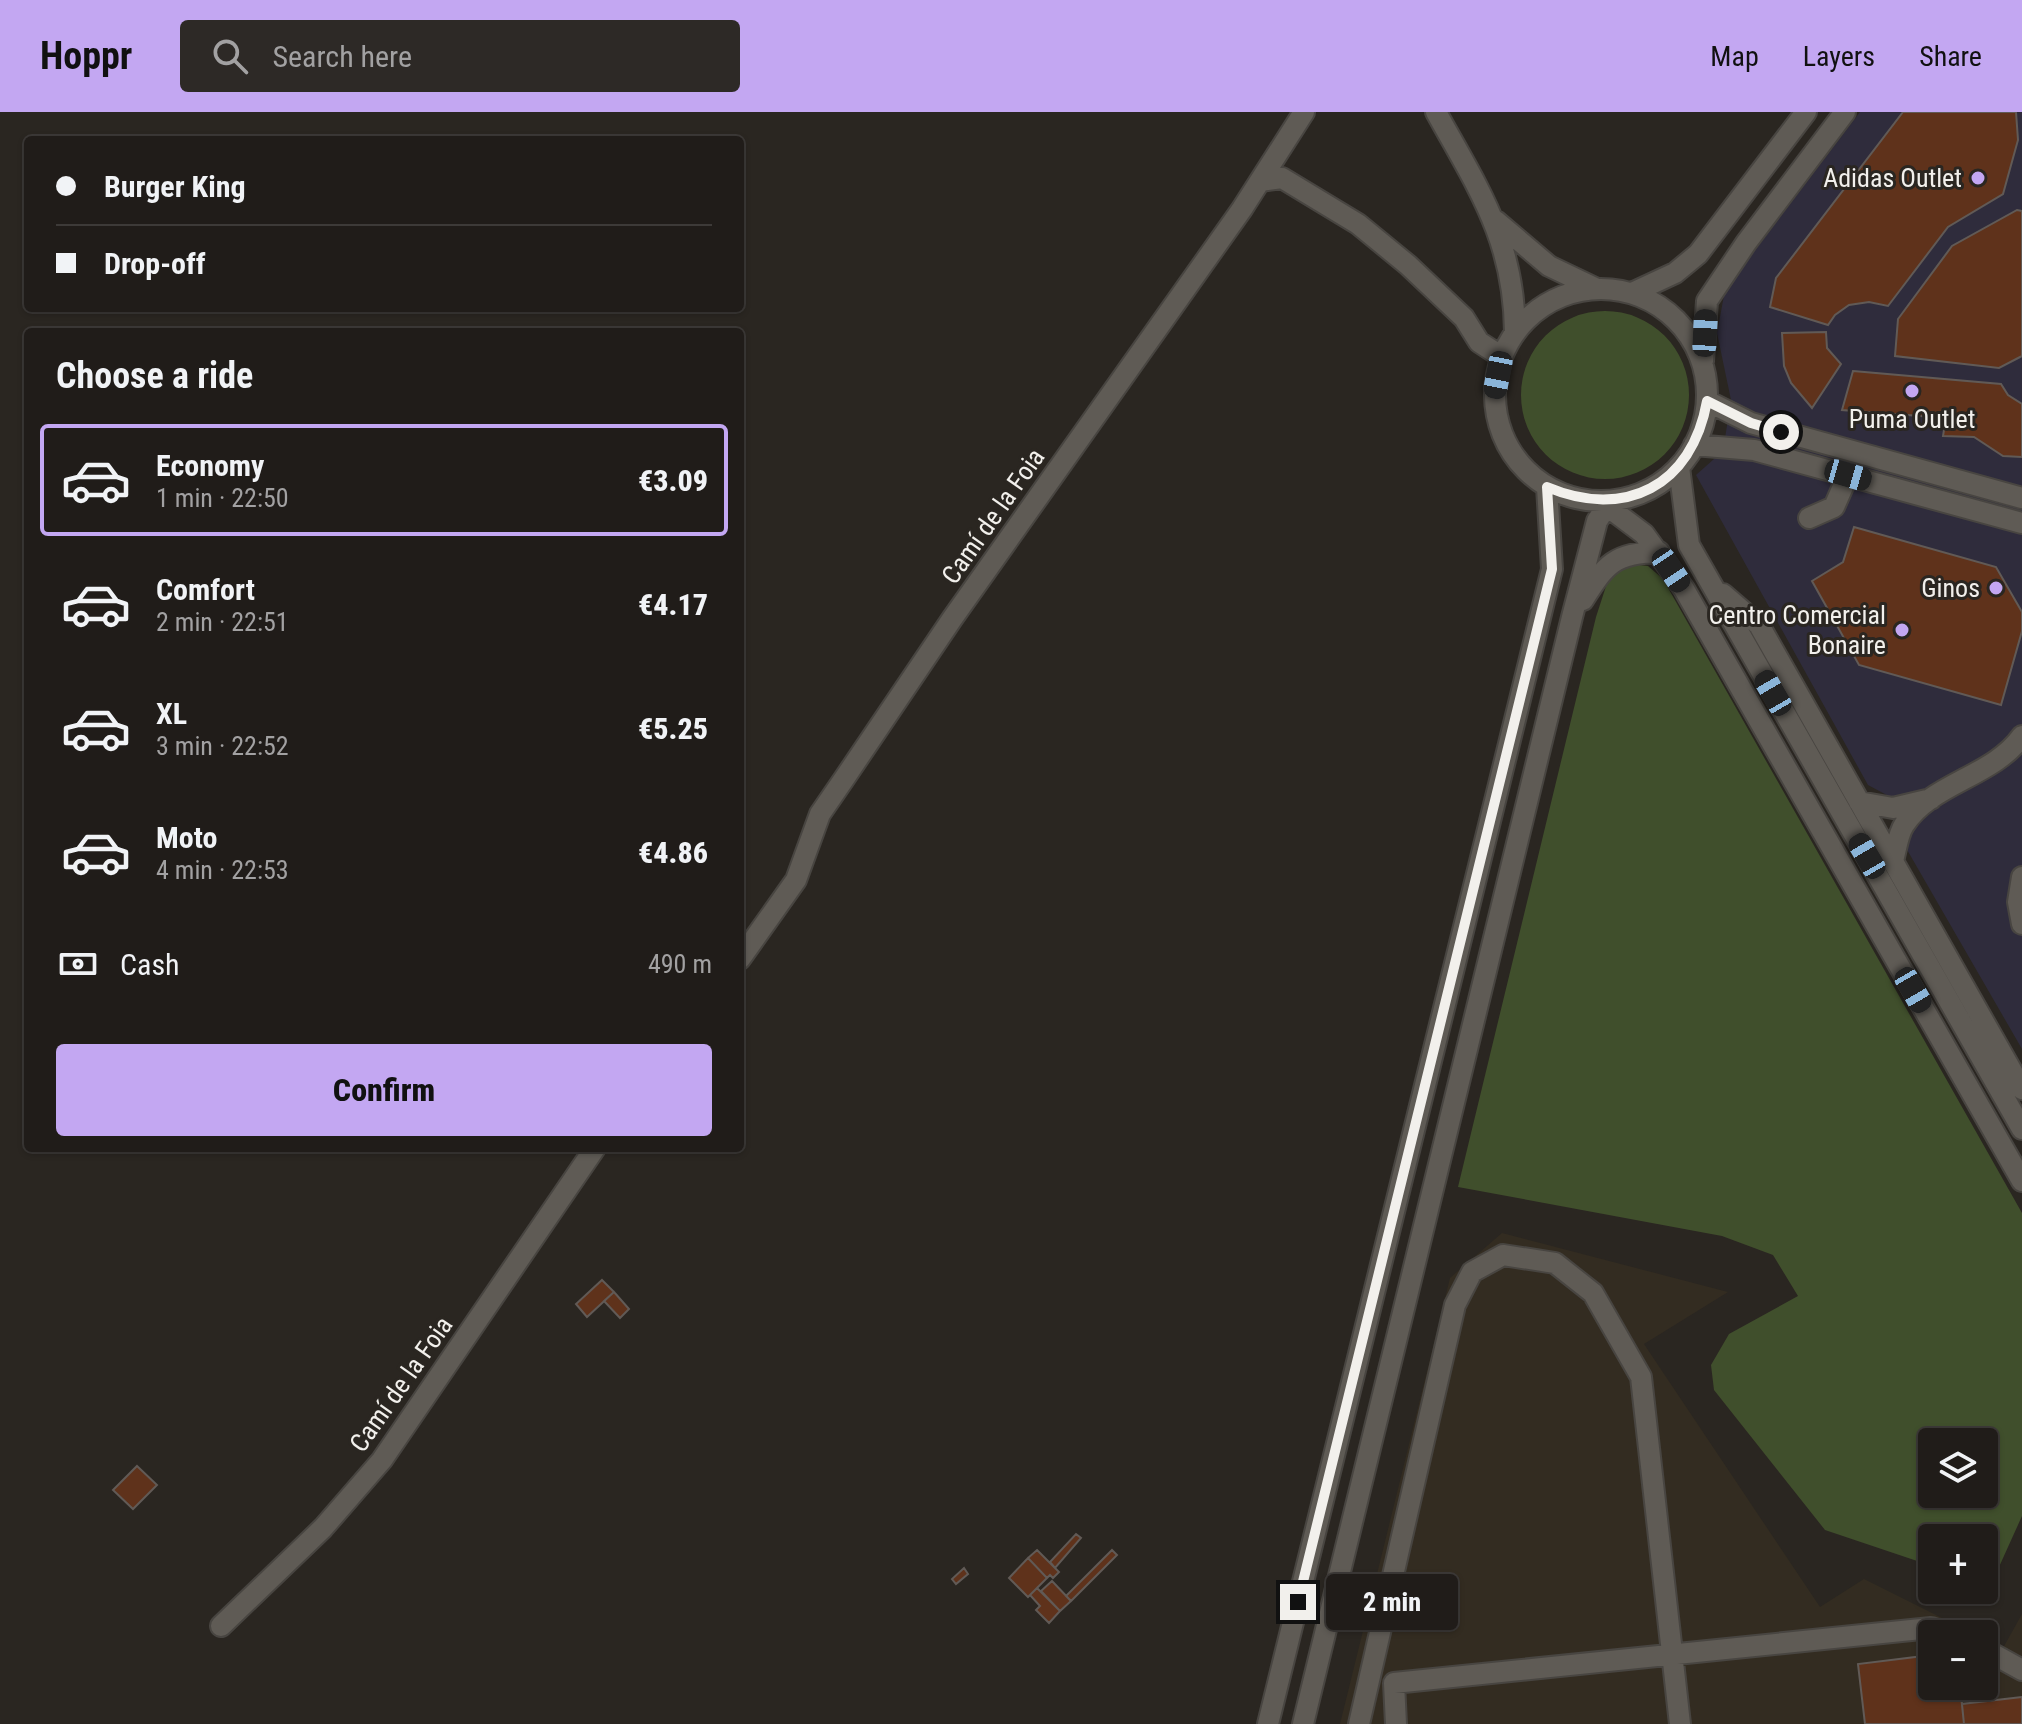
<!DOCTYPE html>
<meta charset="utf-8">
<style>
:root{--surface:#201c19;--page:#2d2926;--text:#f1f3f6;--muted:#a2a1a2;--line:#3d3a38;--accent:#c3a7f2}
body{margin:0;font-family:"Roboto Condensed",sans-serif;background:var(--page);color:var(--text);height:100vh;display:flex;flex-direction:column;font-size:30px;white-space:nowrap}
*{box-sizing:border-box;margin:0}
p{font-size:26px;color:var(--muted)}
.icon{flex:none;width:44px;height:44px;fill:none;stroke:currentColor;stroke-width:2;stroke-linecap:round;stroke-linejoin:round}
.map{position:relative;flex:1;overflow:hidden}
.drawer{position:absolute;left:24px;top:216px;width:720px;height:824px;display:flex;flex-direction:column;background:var(--surface);border-radius:8px;box-shadow:0 2px 6px #0004,0 0 0 2px var(--line)}
.drawer>*{flex:none}
.guide{position:absolute;left:24px;top:24px;width:720px;height:176px;border-radius:8px;box-shadow:0 2px 6px #0004,0 0 0 2px var(--line);display:grid;align-content:center;height:176px;padding:0 32px;background:var(--surface)}
.tools{position:absolute;left:1918px;top:1316px;display:grid;gap:16px}
.tools a{display:grid;place-items:center;width:80px;height:80px;border-radius:8px;background:var(--surface);box-shadow:0 2px 6px #0004,0 0 0 2px var(--line);font-size:40px}
.end{position:absolute;width:36px;height:36px;margin:-18px;border:10px solid #f2f0ec;background:#111;box-shadow:0 0 0 4px #111}
.from{border-radius:50%}
.bubble{position:absolute;height:56px;border-radius:8px;background:var(--surface);box-shadow:0 2px 6px #0004,0 0 0 2px var(--line);font-size:26px;font-weight:800;line-height:56px;text-align:center}
.car{position:absolute;width:24px;height:48px;margin:-24px -12px;border-radius:10px;box-shadow:0 0 6px 2px #0007;background:linear-gradient(#222 24%,#8ab4d8 0 40%,#222 0 76%,#8ab4d8 0 86%,#222 0)}
.guide b{display:flex;align-items:center;gap:28px;height:76px;font-size:30px}
.guide b+b{border-top:2px solid var(--line)}
.guide i{width:20px;height:20px;background:var(--text)}
ul{padding:0;list-style:none}
li{display:flex;align-items:center;gap:24px;height:112px;margin:0 16px 12px;padding:0 16px;border:4px solid transparent;border-radius:8px}
li div{flex:1}
li b{display:block;font-size:30px}
li em{font-style:normal;font-weight:800}
li.current{border-color:var(--accent)}
li>.icon{width:72px;height:72px;stroke-width:1.5}
h2{padding:0 32px;font-size:36px;line-height:96px}
.pay{display:flex;align-items:center;gap:20px;height:88px;padding:0 32px;font-size:30px}
.pay p{margin-inline-start:auto}
.action{display:flex;gap:16px;margin-top:auto;padding:16px 32px}
.action a{flex:1;height:92px;border-radius:8px;background:var(--accent);color:#111;font-size:32px;font-weight:800;line-height:92px;text-align:center}
header{display:flex;align-items:center;gap:48px;box-sizing:border-box;height:112px;padding:0 40px;background:var(--accent);color:#111}
header strong{font-size:38px}
nav{display:flex;gap:44px;margin-inline-start:auto;font-size:28px}
.search{width:560px;height:72px;background:var(--page);display:flex;align-items:center;gap:20px;box-sizing:border-box;padding:0 28px;border-radius:8px;color:var(--muted);font-size:30px}
.map>svg:first-child{display:block}
.commercial{fill:#2f2c3c}
.built{fill:#332c21}
.green{fill:#404f2c;fill-rule:evenodd}
.building{fill:#5f321b;stroke:#615a56;stroke-width:2}
.lines{fill:none;stroke-linecap:round;stroke-linejoin:round}
.minor-casing{stroke:#484541;stroke-width:24}
.minor{stroke:#5f5b55;stroke-width:20}
.route{stroke:#f2f0ec;stroke-width:10}
.poi-dot{fill:#c3a7f2;stroke:#2a2621;stroke-width:3}
.labels{text-anchor:middle;dominant-baseline:central;stroke-width:6;stroke-linejoin:round;paint-order:stroke}
.poi-label{font-size:26px;fill:#f2f0ec;stroke:#2a2621;text-anchor:end}
.street-label{font-size:26px;fill:#f2f0ec;stroke:#2a2621}
</style>
<header>
<strong>Hoppr</strong>
<div class="search"><svg class="icon" aria-label="search" viewBox="0 0 24 24"><circle cx="10" cy="10" r="6"/><path d="M15 15l6 6"/></svg>Search here</div>
<nav><a>Map</a><a>Layers</a><a>Share</a></nav>
</header>
<div class="map">
<svg width="2022" height="1612" viewBox="0 0 2022 1612">
<rect width="100%" height="100%" fill="#2a2621"/>
<path class="commercial" d="M1860 0H2022V937L1906 736 1915 714 1898 689 1868 673 1696 363 1723 339 1731 288 1717 221 1725 178Z"/>
<path class="built" d="M1502 1121 1728 1180 1644 1232 1820 1495 1864 1467 1974 1522H1932V1574H1984V1527L2003 1536 2022 1502V1612H1340L1450 1166Z"/>
<path class="green" d="M1521 283a84 84 0 1 1 168 0a84 84 0 1 1-168 0Z
M1630 452 1648 454 1663 467 2022 1101V1404L1994 1466 1984 1467V1426H1932V1454L1825 1418 1714 1278 1711 1253 1729 1222 1798 1184 1773 1143 1722 1124 1458 1075 1596 505 1609 465ZM1932 1330H1984V1382H1932Z"/>
<path class="building" d="M1903 0H2016L2018 28 2003 82 1948 115 1888 194 1869 190 1849 193 1835 203 1828 213 1770 195 1776 166Z
M2017 98 2022 99V244L1999 256 1895 244 1898 207 1952 134Z
M1826 220 1827 236 1841 252 1812 296 1791 271 1784 254 1782 221Z
M1853 259 2001 272 2008 283 2022 292V345L2003 344 1974 325 1943 324 1946 306 1842 298Z
M1854 415 1996 455 2022 500V519L2001 593 1859 553 1812 469 1843 450Z
M602 1168 614 1180 587 1205 576 1192Z
M614 1180 629 1197 620 1206 604 1189Z
M137 1354 157 1373 133 1397 113 1378Z
M1076 1422 1081 1426 1055 1456 1050 1450Z
M1037 1438 1059 1460 1053 1466 1050 1463 1047 1466 1028 1446Z
M1112 1438 1117 1443 1071 1489 1066 1484Z
M1028 1446 1047 1466 1028 1485 1009 1466Z
M964 1456 968 1462 956 1472 952 1467Z
M1052 1469 1071 1489 1060 1499 1041 1479Z
M1037 1476 1060 1499 1049 1511 1036 1498 1040 1494 1030 1483Z
M1932 1543V1574H1960L1964 1612H1865L1858 1552Z
M2022 1585V1612H1964L1962 1592Z"/>
<g class="lines">
<defs>
<path id="minor" d="M1436 0C1479 78 1514 128 1515 220
M1260 69 1282 66 1358 112 1408 153 1464 206 1479 230 1502 245
M1496 109 1549 154 1595 176
M1495 283a106 106 0 1 1 212 0a106 106 0 1 1-212 0Z
M1632 181 1675 161 1698 142 1806 0
M1703 249 1707 189 1746 131 1845 0
M1707 289 1751 311 2022 386
M1694 333 1754 338 2022 411
M1679 355 1689 433 2022 1017
M1600 389 1644 422 1684 477 2022 1069
M1809 406 1834 395 1848 363
M1723 482 1759 513 2022 977
M1583 488C1606 452 1614 441 1659 440
M1859 690 1893 696 1931 687
M1893 749C1896 738 1898 722 1904 713 1931 671 1993 665 2022 624
M2022 765 2018 790 2022 812
M740 847 796 768 820 702 844 667 952 507 1242 97 1304 0
M221 1514 323 1416 382 1348 595 1036
M1984 1537 2022 1558
M1268 1612 1552 457 1547 375
M1303 1612 1572 505 1597 409 1610 389
M1359 1612 1455 1193 1472 1160 1503 1143 1555 1151 1593 1181 1641 1265 1680 1612
M1396 1612 1394 1571 1931 1516 1949 1522"/>
</defs>
<use href="#minor" class="minor-casing"/>
<use href="#minor" class="minor"/>
</g>
<g class="lines">
<path class="route" d="M1298 1490 1552 457 1547 375C1625 408 1692 374 1707 289L1751 311 1781 320"/>
</g>
<g class="poi-dot">
<circle cx="1978" cy="66" r="8"/>
<circle cx="1912" cy="279" r="8"/>
<circle cx="1996" cy="476" r="8"/>
<circle cx="1902" cy="518" r="8"/>
</g>
<g class="labels">
<g class="poi-label">
<text x="1962" y="66">Adidas Outlet</text>
<text x="1912" y="307" text-anchor="middle">Puma Outlet</text>
<text x="1980" y="476">Ginos</text>
<text x="1886" y="503">Centro Comercial<tspan x="1886" dy="30">Bonaire</tspan></text>
</g>
<g class="street-label">
<text transform="translate(993 404) rotate(-55)">Camí de la Foia</text>
<text transform="translate(401 1272) rotate(-55)">Camí de la Foia</text>
</g>
</g>
</svg>
<div class="tools">
<a><svg class="icon" aria-label="layers" viewBox="0 0 24 24"><path d="M12 4l9 5-9 5-9-5zM3 14l9 5 9-5"/></svg></a>
<a>+</a>
<a>−</a>
</div>
<i class="end from" style="left:1781px;top:320px"></i>
<i class="end" style="left:1298px;top:1490px"></i>
<div class="bubble" style="left:1326px;top:1462px;width:132px">2 min</div>
<i class="car" style="left:1705px;top:221px;rotate:3deg"></i>
<i class="car" style="left:1498px;top:263px;rotate:191deg"></i>
<i class="car" style="left:1848px;top:363px;rotate:106deg"></i>
<i class="car" style="left:1671px;top:458px;rotate:146deg"></i>
<i class="car" style="left:1773px;top:581px;rotate:330deg"></i>
<i class="car" style="left:1867px;top:744px;rotate:330deg"></i>
<i class="car" style="left:1913px;top:878px;rotate:150deg"></i>
<div class="guide">
<b><i class="from"></i>Burger King</b>
<b><i></i>Drop-off</b>
</div>
<section class="drawer">
<h2>Choose a ride</h2>
<ul>
<li class="current"><svg class="icon" aria-label="car" viewBox="0 0 24 24"><path d="M5 17H2v-5l4-1 3-4h7l3 4 3 1v5h-3M9 17h6M6 11h13"/><circle cx="7" cy="17" r="2"/><circle cx="17" cy="17" r="2"/></svg><div><b>Economy</b><p>1 min · 22:50</p></div><em>€3.09</em></li>
<li><svg class="icon" aria-label="car" viewBox="0 0 24 24"><path d="M5 17H2v-5l4-1 3-4h7l3 4 3 1v5h-3M9 17h6M6 11h13"/><circle cx="7" cy="17" r="2"/><circle cx="17" cy="17" r="2"/></svg><div><b>Comfort</b><p>2 min · 22:51</p></div><em>€4.17</em></li>
<li><svg class="icon" aria-label="car" viewBox="0 0 24 24"><path d="M5 17H2v-5l4-1 3-4h7l3 4 3 1v5h-3M9 17h6M6 11h13"/><circle cx="7" cy="17" r="2"/><circle cx="17" cy="17" r="2"/></svg><div><b>XL</b><p>3 min · 22:52</p></div><em>€5.25</em></li>
<li><svg class="icon" aria-label="car" viewBox="0 0 24 24"><path d="M5 17H2v-5l4-1 3-4h7l3 4 3 1v5h-3M9 17h6M6 11h13"/><circle cx="7" cy="17" r="2"/><circle cx="17" cy="17" r="2"/></svg><div><b>Moto</b><p>4 min · 22:53</p></div><em>€4.86</em></li>
</ul>
<div class="pay"><svg class="icon" aria-label="cash" viewBox="0 0 24 24"><path d="M3 7h18v10H3z"/><circle cx="12" cy="12" r="2"/></svg>Cash<p>490 m</p></div>
<div class="action"><a>Confirm</a></div>
</section>
</div>
